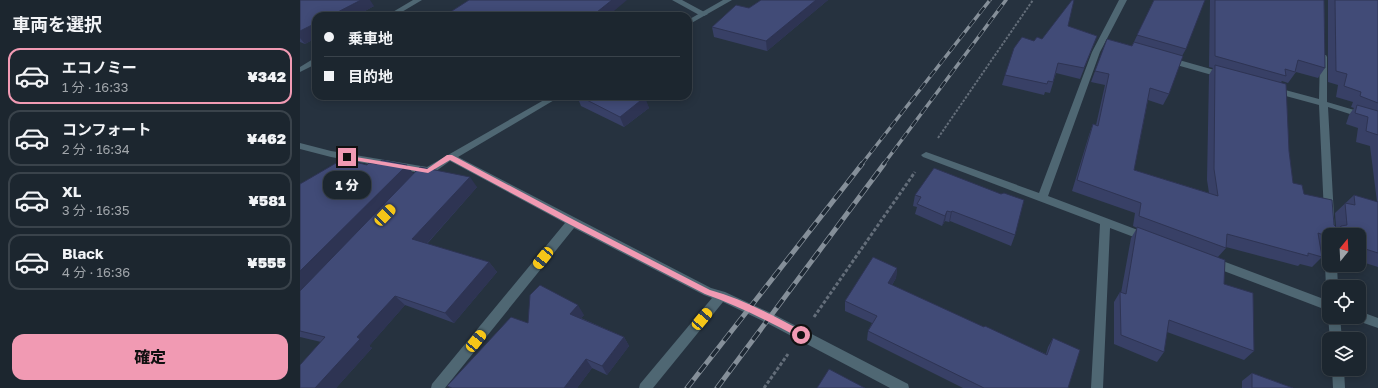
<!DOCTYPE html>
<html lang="ja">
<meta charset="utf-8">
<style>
:root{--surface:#1c262f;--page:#252e37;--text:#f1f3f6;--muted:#a0a5aa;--line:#3a434b;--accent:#f19ab3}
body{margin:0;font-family:"Golos Text","Noto Sans JP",sans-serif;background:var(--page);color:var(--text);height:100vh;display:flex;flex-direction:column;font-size:15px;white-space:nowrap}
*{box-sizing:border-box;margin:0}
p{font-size:13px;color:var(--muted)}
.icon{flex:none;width:22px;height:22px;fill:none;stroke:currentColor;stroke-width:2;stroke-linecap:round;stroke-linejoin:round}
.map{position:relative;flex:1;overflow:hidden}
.panel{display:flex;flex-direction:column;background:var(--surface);width:300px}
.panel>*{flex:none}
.hud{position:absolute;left:12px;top:12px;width:380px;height:88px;border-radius:12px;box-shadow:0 2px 10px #0003,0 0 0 1px var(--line);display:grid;align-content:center;height:88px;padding:0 12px;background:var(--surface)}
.needle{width:26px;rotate:18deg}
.controls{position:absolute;left:1022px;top:228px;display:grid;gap:8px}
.controls a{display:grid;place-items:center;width:44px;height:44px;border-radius:8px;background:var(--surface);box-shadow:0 2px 10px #0003,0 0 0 1px var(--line);font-size:20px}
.end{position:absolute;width:18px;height:18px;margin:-9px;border:5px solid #f19ab3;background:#111;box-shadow:0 0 0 2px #111}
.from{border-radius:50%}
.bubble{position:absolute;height:28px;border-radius:12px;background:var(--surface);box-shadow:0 2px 10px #0003,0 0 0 1px var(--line);font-size:13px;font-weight:800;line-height:28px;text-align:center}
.car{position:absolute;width:12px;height:24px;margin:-12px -6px;border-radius:5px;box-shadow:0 0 3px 1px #0007;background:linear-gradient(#f5c518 24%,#345 0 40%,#f5c518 0 76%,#345 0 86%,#f5c518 0)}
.hud b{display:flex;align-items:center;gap:14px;height:38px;font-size:15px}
.hud b+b{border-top:1px solid var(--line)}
.hud i{width:10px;height:10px;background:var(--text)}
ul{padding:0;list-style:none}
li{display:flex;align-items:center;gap:12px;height:56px;margin:0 8px 6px;padding:0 4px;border:2px solid var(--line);border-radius:12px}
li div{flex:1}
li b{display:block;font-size:15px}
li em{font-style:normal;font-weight:800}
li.selected{border-color:var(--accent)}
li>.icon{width:36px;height:36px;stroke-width:1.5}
h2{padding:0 12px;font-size:18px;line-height:48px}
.cta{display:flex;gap:8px;margin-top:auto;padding:8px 12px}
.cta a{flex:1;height:46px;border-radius:12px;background:var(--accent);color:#111;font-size:16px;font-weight:800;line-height:46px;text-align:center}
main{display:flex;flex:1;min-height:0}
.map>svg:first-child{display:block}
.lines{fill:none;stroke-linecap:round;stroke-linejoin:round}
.path-far1{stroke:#636d79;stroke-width:2;stroke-dasharray:2.5 1.5;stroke-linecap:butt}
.path{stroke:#636d79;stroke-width:3;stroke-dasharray:3.5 2;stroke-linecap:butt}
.lane{fill:#4f6773;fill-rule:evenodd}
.street{fill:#4f6773;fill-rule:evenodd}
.rail-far1-casing{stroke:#858f99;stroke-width:3.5}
.rail-casing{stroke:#858f99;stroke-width:5}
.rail-far1{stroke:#1d2834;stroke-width:2.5;stroke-dasharray:8;stroke-linecap:butt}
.rail{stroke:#1d2834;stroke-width:3.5;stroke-dasharray:10;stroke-linecap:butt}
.wall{fill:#384066}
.shaded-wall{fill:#2e3453}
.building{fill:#414b77;stroke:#2e3453}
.route{fill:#f19ab3}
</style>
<main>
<section class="panel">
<h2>車両を選択</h2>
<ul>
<li class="selected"><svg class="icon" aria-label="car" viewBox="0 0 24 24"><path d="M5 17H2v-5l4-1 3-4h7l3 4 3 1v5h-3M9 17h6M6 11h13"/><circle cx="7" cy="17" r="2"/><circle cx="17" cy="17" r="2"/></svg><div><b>エコノミー</b><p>1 分 · 16:33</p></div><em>¥342</em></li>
<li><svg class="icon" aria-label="car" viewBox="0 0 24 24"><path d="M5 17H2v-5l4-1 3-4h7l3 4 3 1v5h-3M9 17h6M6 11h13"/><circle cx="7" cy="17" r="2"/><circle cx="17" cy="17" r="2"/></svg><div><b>コンフォート</b><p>2 分 · 16:34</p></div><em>¥462</em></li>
<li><svg class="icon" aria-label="car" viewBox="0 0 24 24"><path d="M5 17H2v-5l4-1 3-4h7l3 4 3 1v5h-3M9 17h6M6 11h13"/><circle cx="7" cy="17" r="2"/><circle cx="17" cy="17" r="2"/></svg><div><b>XL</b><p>3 分 · 16:35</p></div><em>¥581</em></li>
<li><svg class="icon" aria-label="car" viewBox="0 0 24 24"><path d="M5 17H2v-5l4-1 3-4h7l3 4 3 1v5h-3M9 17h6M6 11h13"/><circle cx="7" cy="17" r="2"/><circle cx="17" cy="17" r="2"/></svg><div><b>Black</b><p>4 分 · 16:36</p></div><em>¥555</em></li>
</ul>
<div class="cta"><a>確定</a></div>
</section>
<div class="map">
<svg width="1078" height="388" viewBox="0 0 1078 388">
<rect width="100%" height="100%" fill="#26323f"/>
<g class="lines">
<path class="path-far1" d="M638 138 733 0"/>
<path class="path" d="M514 317 615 172
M464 388 488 354"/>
<path class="lane" d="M372 0H382L408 14 404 16H401Z
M819 0H827L800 52 748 196 851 235 852 238 851 241 847 242 810 228 803 388H791L800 224 623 157 621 155 626 152 629 153 739 193 792 52Z
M1020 55H1026L1027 57V102L1078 117V123L1028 107 1035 235H1029V239L1025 235 1019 105 971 92 970 90 974 87 1019 99Z
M866 58H872L925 73 926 75 922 77H919L866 62Z
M912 257 1029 301V311L908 265 906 262 908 259Z
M1029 261V265H1037L1038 287H1029V291L1026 287 1025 265Z
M1059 311 1078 318V328L1055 320 1054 317H1059Z
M1029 315V317H1040L1042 339H1030L1028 317Z
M1032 369H1044L1045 388H1033Z"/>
<path class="street" d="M113 0H122L95 16H86Z
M423 0H432L388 25V20Z
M13 59H16V64L0 72V67Z
M251 96H261L158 157 411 288 425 292 473 314 608 384 609 388H590L465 322 423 302 353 388H339L340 384 412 298 404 295 274 228 145 388H131L132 384 265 223 150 161 121 182 116 178 120 173 31 157 0 149V143L31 151 127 167Z"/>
<defs>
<path id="rail-far1" d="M561 165 690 0
M583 165 706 0"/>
<path id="rail" d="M387 388 562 164
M417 388 584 164"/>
</defs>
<use href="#rail-far1" class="rail-far1-casing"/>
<use href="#rail" class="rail-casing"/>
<use href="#rail-far1" class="rail-far1"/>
<use href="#rail" class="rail"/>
</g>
<path class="wall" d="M0 0 74 6 56 16H16V38L5 44 0 42Z
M461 0H528L467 51 414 37 412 27 449 8Z
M854 0 886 49 882 56 869 94 863 105 848 100 834 170 909 193 907 180 909 75 913 68 909 67 910 0H1024L1025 68 1018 78 996 72 988 83 982 81 980 83 993 183 1036 227 1035 213 1054 195 1077 202 1070 146 1056 142 1058 128 1046 124 1049 115 1054 108 1051 107 1053 102 1036 97 1038 85 1028 82V0H1078V267L1059 261V235L1029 237V251L1021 248 1022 257 1012 267 1000 264 998 266 926 247V248L918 257 924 284 954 351 944 360 867 332 864 352 857 362 814 344V302L820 292 821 293 831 238 837 228 833 226 835 213 772 191 789 135 793 124 796 125 805 85 791 82 807 39 832 46Z
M768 26 797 36 780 79 756 73 750 93 745 92 744 95 702 85 705 75 734 41 742 39Z
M277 96H343L349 108 324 127 281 106Z
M67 165 114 174 177 187 127 244 189 262 197 272 154 323 105 305 69 346 72 348 36 388H0L21 342 0 337V184Z
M615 195 715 235 711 246 650 221 649 222 645 221 642 226 615 214 617 207 613 206Z
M597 268 596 278 592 285 684 327 746 354 748 347 753 338 768 388H663L567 340 568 331 572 323 545 311V301Z
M284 315 281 318 324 337 329 346 307 375 292 368 277 388H150L147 386 228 323Z
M952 373 993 388H942V381Z"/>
<path class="shaded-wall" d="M61 0H70L74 6 56 16H30Z
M312 0H327L308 16H292Z
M516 0H528L467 51 466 41Z
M16 23V38L5 44 0 38V31Z
M345 97 349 108 324 127 320 117Z
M107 165 115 176 0 293V271Z
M170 177 177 187 121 250 112 239Z
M647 211 645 221 642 226 645 216Z
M652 211 650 221 649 222 651 212Z
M189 262 197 272 154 323 145 313Z
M597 268 596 278 587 293 588 283Z
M95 296 105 305 69 346 72 348 36 388H15L57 337Z
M278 305 284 315 277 323 270 314Z
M324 337 329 346 307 375 302 366Z
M286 359 292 368 277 388H264Z"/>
<path class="building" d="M0 0H61L30 16H16V23L0 31Z
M169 0H312L292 16H144Z
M461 0H516L466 41 412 27 436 5 449 8Z
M772 0H774L768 26 797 36 784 68 758 63 753 82 748 81 747 84 705 75 714 48 722 37 734 41 737 37 742 39Z
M854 0H905L886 49 837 35Z
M915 0H1024L1025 68 998 60 995 72 985 69 986 76 915 56Z
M1035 0H1078V103L1060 96 1061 92 1044 86 1047 74 1036 71Z
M807 39 832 46 834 42 883 56 869 94 850 88 834 170 918 196 914 169 915 65 986 84 989 151 993 183 1002 185 1004 194 1032 200 1034 225 1039 230 1041 226 1047 225 1045 203 1055 205 1054 195 1078 202V253L1059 247V235H1029V237L1018 233 1022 257 1008 253V256L927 234 926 248 839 216 841 203 777 180 793 124 798 126 809 74 795 71Z
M279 96H343L345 97 320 117Z
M1057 105 1078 111V135L1066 131 1068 117 1055 113Z
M43 159 67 165 69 163 77 164 82 160 107 165 0 271V184Z
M120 167 170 177 112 239 189 262 145 313 95 296 57 337 60 339 15 388H0V365L25 337 0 331V291Z
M634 168 701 194 704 193 724 200 715 235 652 211 651 212 647 211 645 216 617 204 621 197 615 195Z
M837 227 925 260 924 284 953 293 954 351 869 320 864 352 821 335 820 292 826 294Z
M573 257 597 268 588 283 684 327 685 326 747 355 753 338 780 350 768 388H684L568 331 577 316 545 301Z
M240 285 278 305 270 314 324 337 302 366 286 359 264 388H152L147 386 211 317 228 323 230 295Z
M529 369 565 388H517Z
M952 373 993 388H952Z"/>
<path class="route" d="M44 155 127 169 147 155H152L274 220 410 290C443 299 474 316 504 332L505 335 501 338 498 337C468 321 438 306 405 294L269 224 150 160 128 173 47 159H44Z"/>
</svg>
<div class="controls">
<a><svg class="needle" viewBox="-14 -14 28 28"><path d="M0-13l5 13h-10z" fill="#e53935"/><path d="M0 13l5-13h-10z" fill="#a0a5aa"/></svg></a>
<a><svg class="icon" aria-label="locate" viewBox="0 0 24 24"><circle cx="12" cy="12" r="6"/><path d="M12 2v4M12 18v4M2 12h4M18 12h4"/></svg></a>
<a><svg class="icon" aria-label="layers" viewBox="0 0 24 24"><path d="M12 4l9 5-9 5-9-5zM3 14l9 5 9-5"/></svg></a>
</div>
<i class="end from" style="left:501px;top:335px"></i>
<i class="end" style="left:47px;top:157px"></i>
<div class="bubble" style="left:23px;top:171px;width:48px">1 分</div>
<i class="car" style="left:85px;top:215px;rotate:44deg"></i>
<i class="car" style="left:243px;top:258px;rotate:219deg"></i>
<i class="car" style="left:402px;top:319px;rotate:40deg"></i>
<i class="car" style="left:176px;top:341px;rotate:39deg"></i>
<div class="hud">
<b><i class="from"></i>乗車地</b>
<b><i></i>目的地</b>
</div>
</div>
</main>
